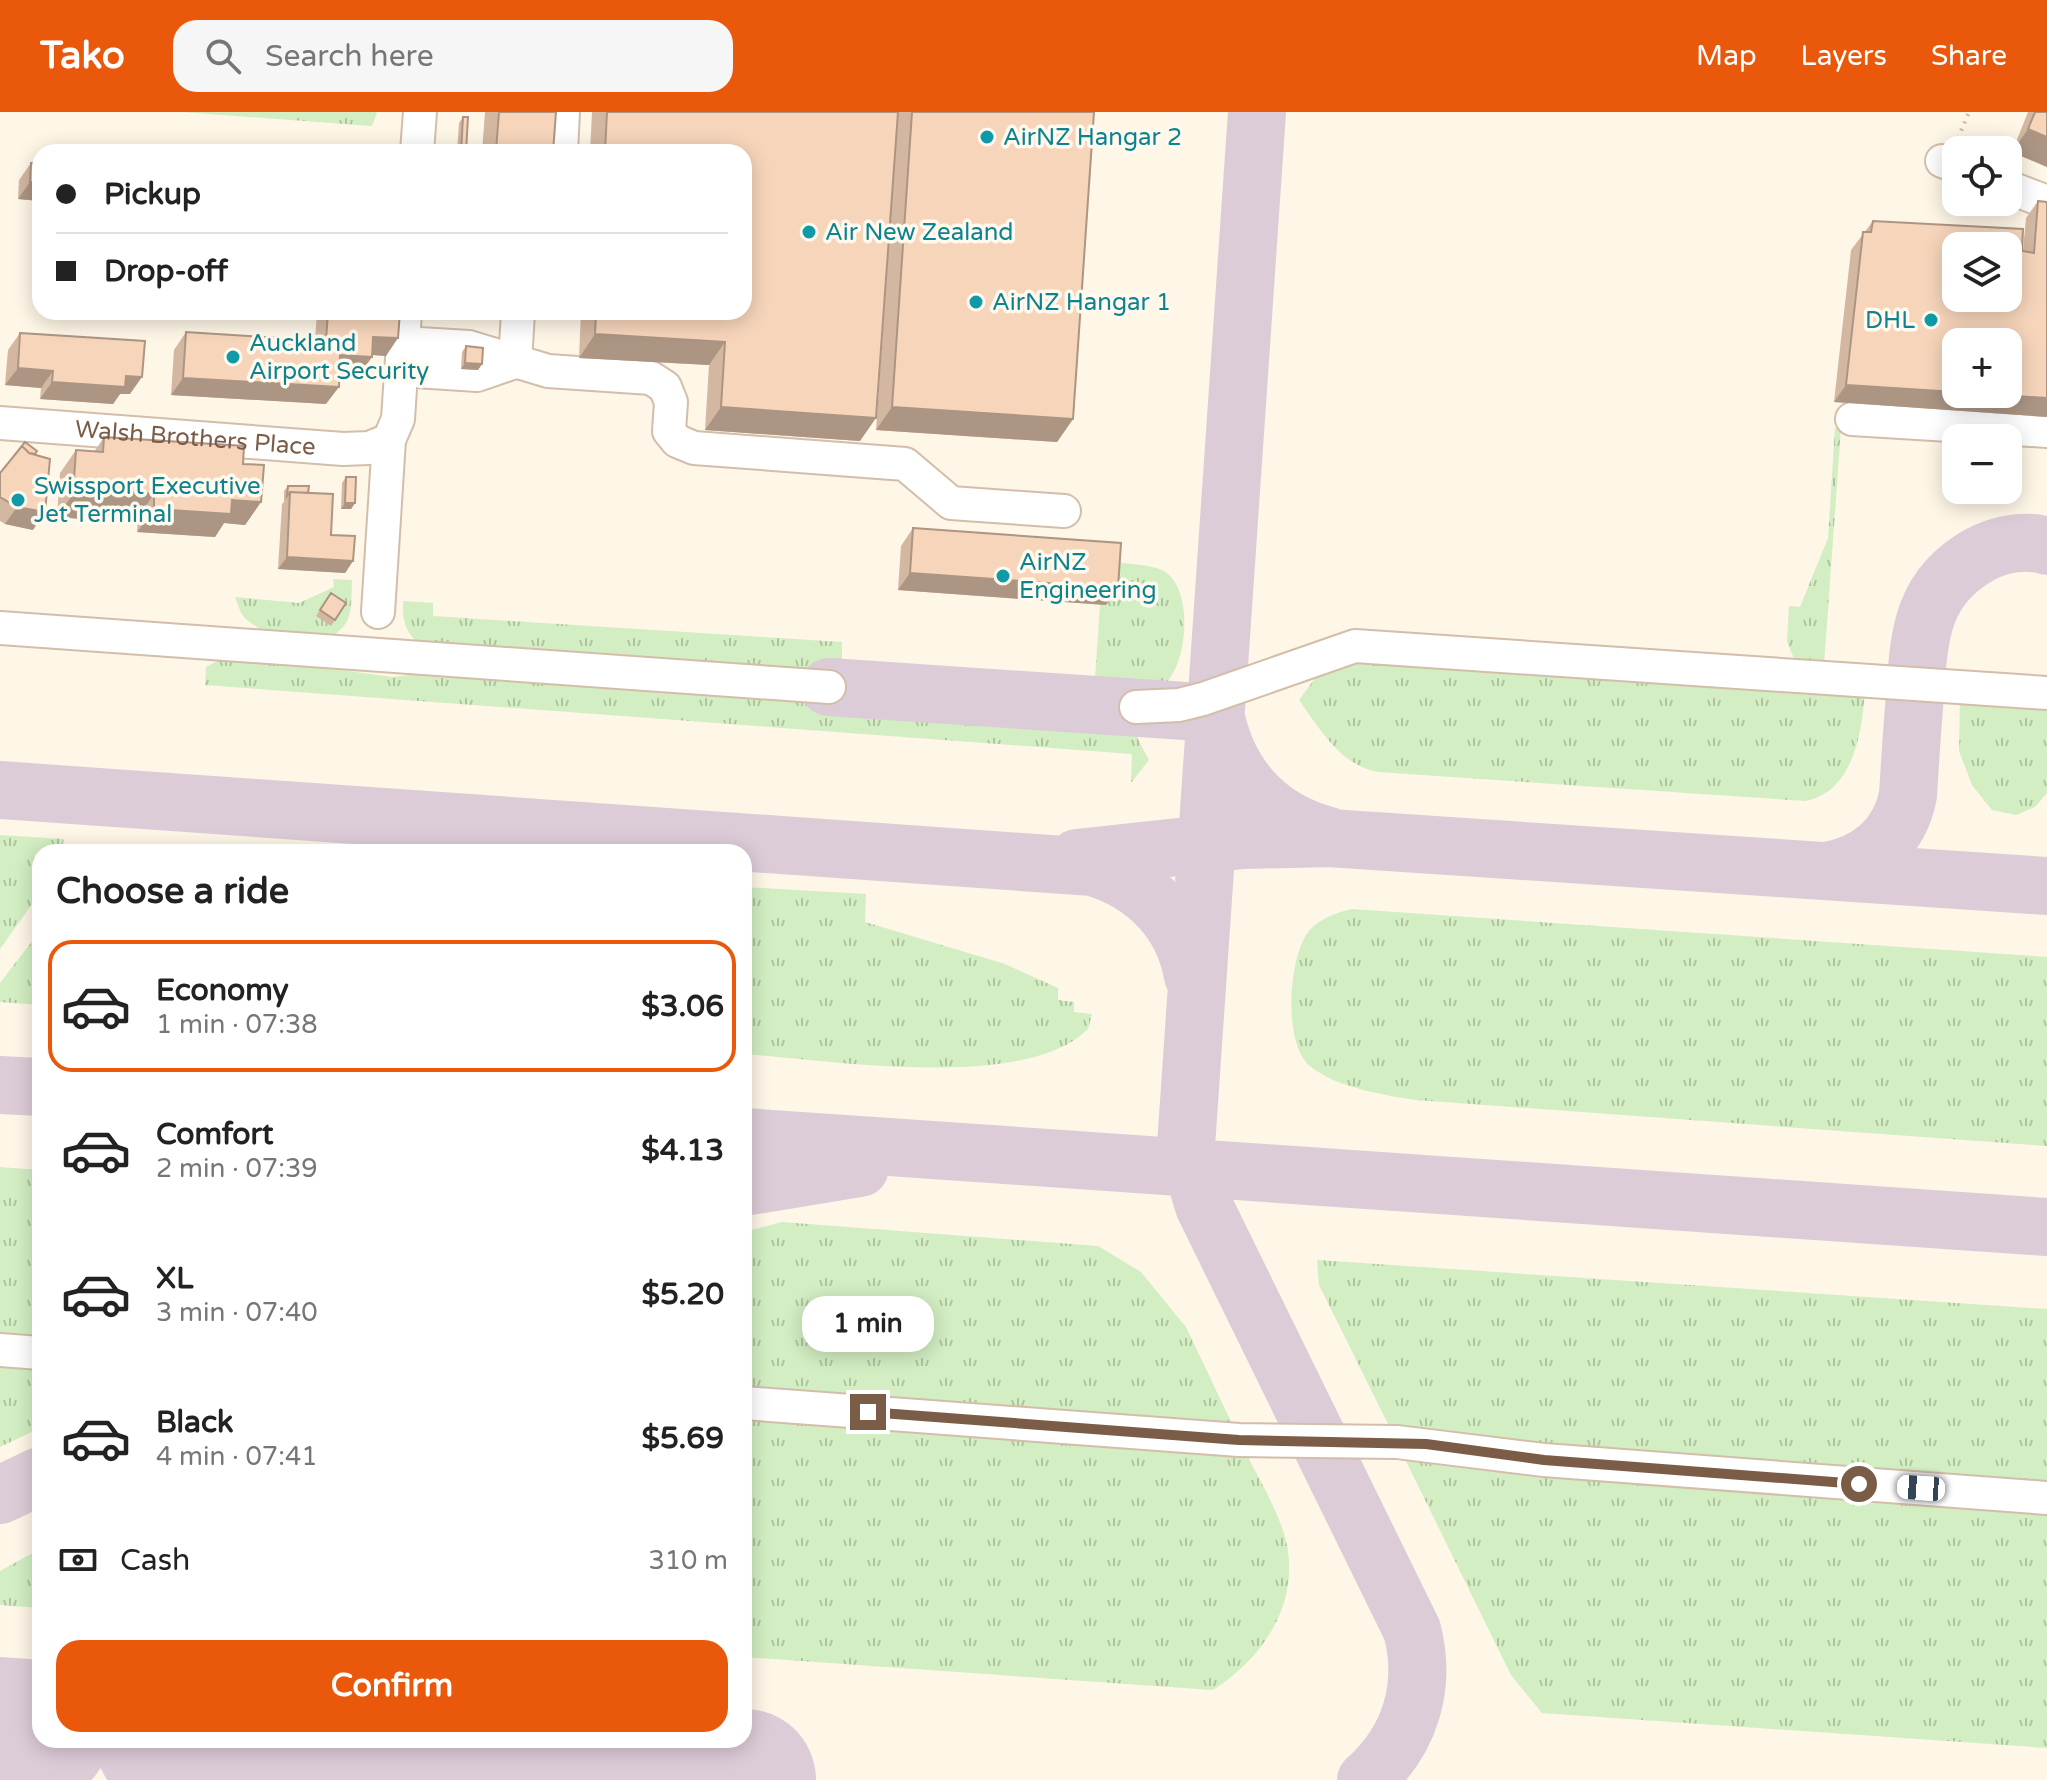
<!DOCTYPE html>
<meta charset="utf-8">
<style>
:root{--surface:#fff;--page:#f6f6f6;--text:#222;--muted:#767676;--line:#e0e0e0;--accent:#ea580c}
body{margin:0;font-family:"Varela Round",sans-serif;background:var(--page);color:var(--text);height:100vh;display:flex;flex-direction:column;font-size:30px;white-space:nowrap}
*{box-sizing:border-box;margin:0}
p{font-size:26px;color:var(--muted)}
.icon{flex:none;width:44px;height:44px;fill:none;stroke:currentColor;stroke-width:2;stroke-linecap:round;stroke-linejoin:round}
.map{position:relative;flex:1;overflow:hidden}
.side{position:absolute;left:32px;top:732px;width:720px;height:904px;display:flex;flex-direction:column;background:var(--surface);border-radius:24px;box-shadow:0 4px 20px #0003}
.side>*{flex:none}
.top-card{position:absolute;left:32px;top:32px;width:720px;height:176px;border-radius:24px;box-shadow:0 4px 20px #0003;display:grid;align-content:center;height:176px;padding:0 24px;background:var(--surface)}
.fabs{position:absolute;left:1942px;top:24px;display:grid;gap:16px}
.fabs a{display:grid;place-items:center;width:80px;height:80px;border-radius:16px;background:var(--surface);box-shadow:0 4px 20px #0003;font-size:40px}
.end{position:absolute;width:36px;height:36px;margin:-18px;border:10px solid #7b5c47;background:#fff;box-shadow:0 0 0 4px #fff}
.from{border-radius:50%}
.bubble{position:absolute;height:56px;border-radius:24px;background:var(--surface);box-shadow:0 4px 20px #0003;font-size:26px;font-weight:700;line-height:56px;text-align:center}
.car{position:absolute;width:24px;height:48px;margin:-24px -12px;border-radius:10px;box-shadow:0 0 6px 2px #0007;background:linear-gradient(#fff 24%,#345 0 40%,#fff 0 76%,#345 0 86%,#fff 0)}
.top-card b{display:flex;align-items:center;gap:28px;height:76px;font-size:30px}
.top-card b+b{border-top:2px solid var(--line)}
.top-card i{width:20px;height:20px;background:var(--text)}
ul{padding:0;list-style:none}
li{display:flex;align-items:center;gap:24px;height:132px;margin:0 16px 12px;padding:0 8px;border:4px solid transparent;border-radius:24px}
li div{flex:1}
li b{display:block;font-size:30px}
li em{font-style:normal;font-weight:700}
li.current{border-color:var(--accent)}
li>.icon{width:72px;height:72px;stroke-width:1.5}
h2{padding:0 24px;font-size:36px;line-height:96px}
.pay{display:flex;align-items:center;gap:20px;height:88px;padding:0 24px;font-size:30px}
.pay p{margin-inline-start:auto}
.action{display:flex;gap:16px;margin-top:auto;padding:16px 24px}
.action a{flex:1;height:92px;border-radius:24px;background:var(--accent);color:#fff;font-size:32px;font-weight:700;line-height:92px;text-align:center}
header{display:flex;align-items:center;gap:48px;box-sizing:border-box;height:112px;padding:0 40px;background:var(--accent);color:#fff}
header strong{font-size:38px}
nav{display:flex;gap:44px;margin-inline-start:auto;font-size:28px}
.search{width:560px;height:72px;background:var(--page);display:flex;align-items:center;gap:20px;box-sizing:border-box;padding:0 28px;border-radius:24px;color:var(--muted);font-size:30px}
.map>svg:first-child{display:block}
.grass{fill:url(#grass-tufts)}
.lines{fill:none;stroke-linecap:round;stroke-linejoin:round}
.taxiway{stroke:#dcccd8;stroke-width:58}
.runway{stroke:#dcccd8;stroke-width:142}
.minor-casing{stroke:#d2beaa;stroke-width:36}
.path{stroke:#dcb89d;stroke-width:4;stroke-dasharray:2 6;stroke-linecap:butt}
.minor{stroke:#fff;stroke-width:32}
.wall{fill:#d4b7a1}
.shaded-wall{fill:#ac9583}
.building{fill:#f6d5bb;stroke:#ac9583;stroke-width:2;fill-rule:evenodd}
.route{stroke:#7b5c47;stroke-width:10}
.culture-dot{fill:#0f9aa8;stroke:#fff9ee;stroke-width:3}
.labels{text-anchor:middle;dominant-baseline:central;stroke-width:7;stroke-linejoin:round;paint-order:stroke}
.culture-label{font-size:24px;fill:#0d838f;stroke:#fff9ee;text-anchor:start}
.street-label{font-size:24px;fill:#7b5c47;stroke:#fff9ee}
</style>
<header>
<strong>Tako</strong>
<div class="search"><svg class="icon" aria-label="search" viewBox="0 0 24 24"><circle cx="10" cy="10" r="6"/><path d="M15 15l6 6"/></svg>Search here</div>
<nav><a>Map</a><a>Layers</a><a>Share</a></nav>
</header>
<div class="map">
<svg width="2047" height="1668" viewBox="0 0 2047 1668">
<defs>
<pattern id="grass-tufts" width="24" height="20" patternUnits="userSpaceOnUse" patternTransform="scale(2)"><rect width="24" height="20" fill="#d2eec2"/><path d="M3 7l-1-3M5 7V3M7 7l1-3M15 17l-1-3M17 17v-4M19 17l1-3" fill="none" stroke="#afc49f"/></pattern>
</defs>
<rect width="100%" height="100%" fill="#fef6e6"/>
<path class="grass" d="M182 0H377L372 14Z
M1835 316H1841L1824 553 1796 551 1787 530 1789 494 1800 495 1828 426Z
M1109 449C1124 452 1151 452 1164 459 1196 478 1188 564 1156 579 1138 588 1113 583 1094 581L1100 493Z
M333 467 352 468C351 481 353 500 346 511 324 544 270 528 246 507 240 502 238 492 235 485L299 491 334 475Z
M403 489 433 491V504L842 530V561L423 535C406 522 402 510 403 489Z
M228 543 393 565 434 560 1115 606 1131 614 1149 648 1131 671 1132 642 205 573 206 555Z
M1337 547 1865 579C1862 619 1854 680 1805 689L1378 660C1340 653 1320 617 1299 588L1327 550Z
M1960 586 2047 592V681L2035 695 2016 703 1992 698 1972 673 1959 639Z
M0 723 64 727 61 740H40V781L0 837Z
M744 775 866 782 865 810 1005 852 1058 876V888L1074 890V900L1092 902 1088 917C1026 980 828 948 744 942Z
M1352 797 2047 845V1034L1416 988C1384 983 1337 976 1310 954 1283 932 1288 845 1309 819 1320 806 1336 801 1352 797Z
M40 819V893L0 890V871Z
M0 1055 40 1058V1224L0 1223Z
M782 1110 1098 1134 1141 1160 1186 1215 1234 1316 744 1281V1120Z
M1317 1148 2047 1197V1373L1391 1318 1319 1173Z
M0 1253 40 1257V1316L0 1335Z
M744 1305 1244 1337C1259 1368 1283 1405 1288 1439 1296 1499 1260 1547 1213 1578L744 1545Z
M1402 1341 2047 1396V1636L1542 1601 1511 1563Z
M40 1437V1496L0 1493V1459Z"/>
<g class="lines">
<path class="taxiway" d="M1257 0 1186 1034 1204 1094 1412 1518C1427 1575 1410 1629 1366 1668
M829 575 1215 601C1227 663 1266 708 1329 724
M0 678 1093 755C1146 771 1184 810 1193 864
M1077 746 1243 728 1329 726 2047 774
M1826 759C1868 752 1900 726 1908 683 1910 650 1912 617 1915 584 1919 523 1921 475 1981 442 2000 432 2027 427 2047 434
M0 973 40 975
M744 1025 2047 1115
M744 1075 860 1056
M0 1383 40 1364
M0 1581 40 1592
M173 1628 175 1629
M314 1638 316 1628"/>
<path class="runway" d="M0 1616 40 1619
M166 1628 745 1668"/>
<defs>
<g id="minor">
<path d="M417 40 420 0"/>
<path d="M561 40 563 0"/>
<path d="M1942 49 1956 54"/>
<path d="M2008 75 2047 90"/>
<path d="M403 231 469 235 548 259 651 266 665 275 671 290 669 319 677 329 694 336 905 352 951 391 1064 399"/>
<path d="M515 250 518 200"/>
<path d="M401 258 477 263 515 250"/>
<path d="M1852 307 2047 319"/>
<path id="s1" d="M0 311 343 337 369 336 389 328"/>
<path d="M378 500 389 328 398 307 405 200"/>
<path d="M0 516 829 575"/>
<path d="M1136 595 1179 593 1203 587 1355 534 2047 581"/>
<path d="M0 1238 40 1241"/>
<path d="M744 1291 1239 1328 1397 1330 1544 1348 2047 1386"/>
</g>
</defs>
<use href="#minor" class="minor-casing"/>
<path class="path" d="M1958 26 1969 0"/>
<use href="#minor" class="minor"/>
</g>
<path class="wall" d="M485 0H556L553 40H482Z
M592 0H1094L1073 307 1057 330 876 318 892 84 860 329 705 318 709 253 579 246 581 200H744V40H590Z
M2028 0H2047V55L2012 40Z
M463 5 466 40H457L459 11Z
M31 51 40 52V89L18 87 19 68Z
M2038 89 2047 90V305L1834 290 1851 138 1873 109 2023 139 2026 106Z
M317 200H400L386 244 372 243 360 262 339 261 326 292 171 283 174 238 186 220 315 228Z
M20 221 130 282H120L113 292 40 287 41 276 5 273 8 238Z
M466 234 482 252 478 258 461 257 462 240Z
M104 325 243 352 261 390 245 413 224 411 215 425 137 420 138 405 98 403 95 408 57 405 60 361 76 338 94 340Z
M35 343 33 418 5 412 0 409V361Z
M346 365 355 391 351 397H341L342 371Z
M288 374 308 381 331 423 353 449 345 461 278 457 282 392 284 390V379Z
M913 416 1106 493 898 478 901 434Z
M331 481 346 491 331 514 316 504Z"/>
<path class="shaded-wall" d="M2028 17 2047 25V55L2012 40Z
M30 70H40V89L18 87Z
M232 200H276L272 207 229 203Z
M595 222 725 230 709 253 579 246Z
M373 225 398 226 386 244 361 242Z
M340 243 372 245 360 262 328 260Z
M465 251 482 252 478 258 461 257Z
M18 256 53 259 41 276 5 273Z
M126 264 142 265 130 282H120L113 292 40 287 52 270Z
M183 266 339 275 326 292 171 283Z
M1846 273 1956 280V282H1982L2047 286V305L1834 290Z
M721 295 876 306 860 329 705 318Z
M892 295 1073 307 1057 330 876 318Z
M111 379 154 382 138 405 98 403 95 408 57 405 73 382Z
M232 388 261 390 245 413 224 411 215 425 137 420 154 397Z
M345 391H355L351 397H341Z
M17 395 45 400 33 418 5 412Z
M287 445 353 449 345 461 278 457Z
M910 461 1118 476 1106 493 898 478Z"/>
<path class="building" d="M499 0H556L553 40 496 39Z
M607 0H898L876 306 721 295 725 230 595 222 596 200H744V40H605Z
M912 0H1094L1073 307 892 295Z
M2035 0H2047V25L2028 17Z
M463 5H468L466 40H461Z
M31 51 40 52V70H30Z
M2038 89 2047 90V286L1982 282H2008V230H1956V280L1846 273 1863 120H1871L1873 109 2023 117 2022 139 2034 141ZM1956 134H2008V186H1956Z
M328 200H400L398 226 373 225 372 245 340 243 339 275 183 266 186 220 326 229Z
M20 221 145 229 142 265 126 264 125 275 52 270 53 259 18 256Z
M466 234 483 236 482 252 465 251Z
M104 325 244 334 243 352 264 353 261 390 232 388 231 402 154 397V382L111 379V385L73 382 76 338 103 340Z
M25 330 37 339 35 342 29 341 22 334 13 345Z
M22 334 29 341 50 347 45 400 17 395 0 385V361Z
M346 365H356L355 391H345Z
M288 374H309L308 381 290 380 287 384Z
M290 380 333 382 331 423 355 424 353 449 287 445Z
M913 416 1121 431 1118 476 910 461Z
M331 481 346 491 335 508 320 498Z"/>
<g class="lines">
<path class="route" d="M868 1300 1239 1328 1426 1332 1544 1348 1859 1372"/>
</g>
<g class="culture-dot">
<circle cx="987" cy="25" r="8"/>
<circle cx="809" cy="120" r="8"/>
<circle cx="976" cy="190" r="8"/>
<circle cx="1931" cy="208" r="8"/>
<circle cx="233" cy="245" r="8"/>
<circle cx="18" cy="388" r="8"/>
<circle cx="1003" cy="464" r="8"/>
</g>
<g class="labels">
<g class="culture-label">
<text x="1003" y="25">AirNZ Hangar 2</text>
<text x="825" y="120">Air New Zealand</text>
<text x="992" y="190">AirNZ Hangar 1</text>
<text x="1915" y="208" text-anchor="end">DHL</text>
<text x="249" y="231">Auckland<tspan x="249" dy="28">Airport Security</tspan></text>
<text x="34" y="374">Swissport Executive<tspan x="34" dy="28">Jet Terminal</tspan></text>
<text x="1019" y="450">AirNZ<tspan x="1019" dy="28">Engineering</tspan></text>
</g>
<g class="street-label">
<text stroke="none"><textPath href="#s1" startOffset="196">Walsh Brothers Place</textPath></text>
</g>
</g>
</svg>
<div class="fabs">
<a><svg class="icon" aria-label="locate" viewBox="0 0 24 24"><circle cx="12" cy="12" r="6"/><path d="M12 2v4M12 18v4M2 12h4M18 12h4"/></svg></a>
<a><svg class="icon" aria-label="layers" viewBox="0 0 24 24"><path d="M12 4l9 5-9 5-9-5zM3 14l9 5 9-5"/></svg></a>
<a>+</a>
<a>−</a>
</div>
<i class="end from" style="left:1859px;top:1372px"></i>
<i class="end" style="left:868px;top:1300px"></i>
<div class="bubble" style="left:802px;top:1184px;width:132px">1 min</div>
<i class="car" style="left:1921px;top:1376px;rotate:274deg"></i>
<div class="top-card">
<b><i class="from"></i>Pickup</b>
<b><i></i>Drop-off</b>
</div>
<section class="side">
<h2>Choose a ride</h2>
<ul>
<li class="current"><svg class="icon" aria-label="car" viewBox="0 0 24 24"><path d="M5 17H2v-5l4-1 3-4h7l3 4 3 1v5h-3M9 17h6M6 11h13"/><circle cx="7" cy="17" r="2"/><circle cx="17" cy="17" r="2"/></svg><div><b>Economy</b><p>1 min · 07:38</p></div><em>$3.06</em></li>
<li><svg class="icon" aria-label="car" viewBox="0 0 24 24"><path d="M5 17H2v-5l4-1 3-4h7l3 4 3 1v5h-3M9 17h6M6 11h13"/><circle cx="7" cy="17" r="2"/><circle cx="17" cy="17" r="2"/></svg><div><b>Comfort</b><p>2 min · 07:39</p></div><em>$4.13</em></li>
<li><svg class="icon" aria-label="car" viewBox="0 0 24 24"><path d="M5 17H2v-5l4-1 3-4h7l3 4 3 1v5h-3M9 17h6M6 11h13"/><circle cx="7" cy="17" r="2"/><circle cx="17" cy="17" r="2"/></svg><div><b>XL</b><p>3 min · 07:40</p></div><em>$5.20</em></li>
<li><svg class="icon" aria-label="car" viewBox="0 0 24 24"><path d="M5 17H2v-5l4-1 3-4h7l3 4 3 1v5h-3M9 17h6M6 11h13"/><circle cx="7" cy="17" r="2"/><circle cx="17" cy="17" r="2"/></svg><div><b>Black</b><p>4 min · 07:41</p></div><em>$5.69</em></li>
</ul>
<div class="pay"><svg class="icon" aria-label="cash" viewBox="0 0 24 24"><path d="M3 7h18v10H3z"/><circle cx="12" cy="12" r="2"/></svg>Cash<p>310 m</p></div>
<div class="action"><a>Confirm</a></div>
</section>
</div>
